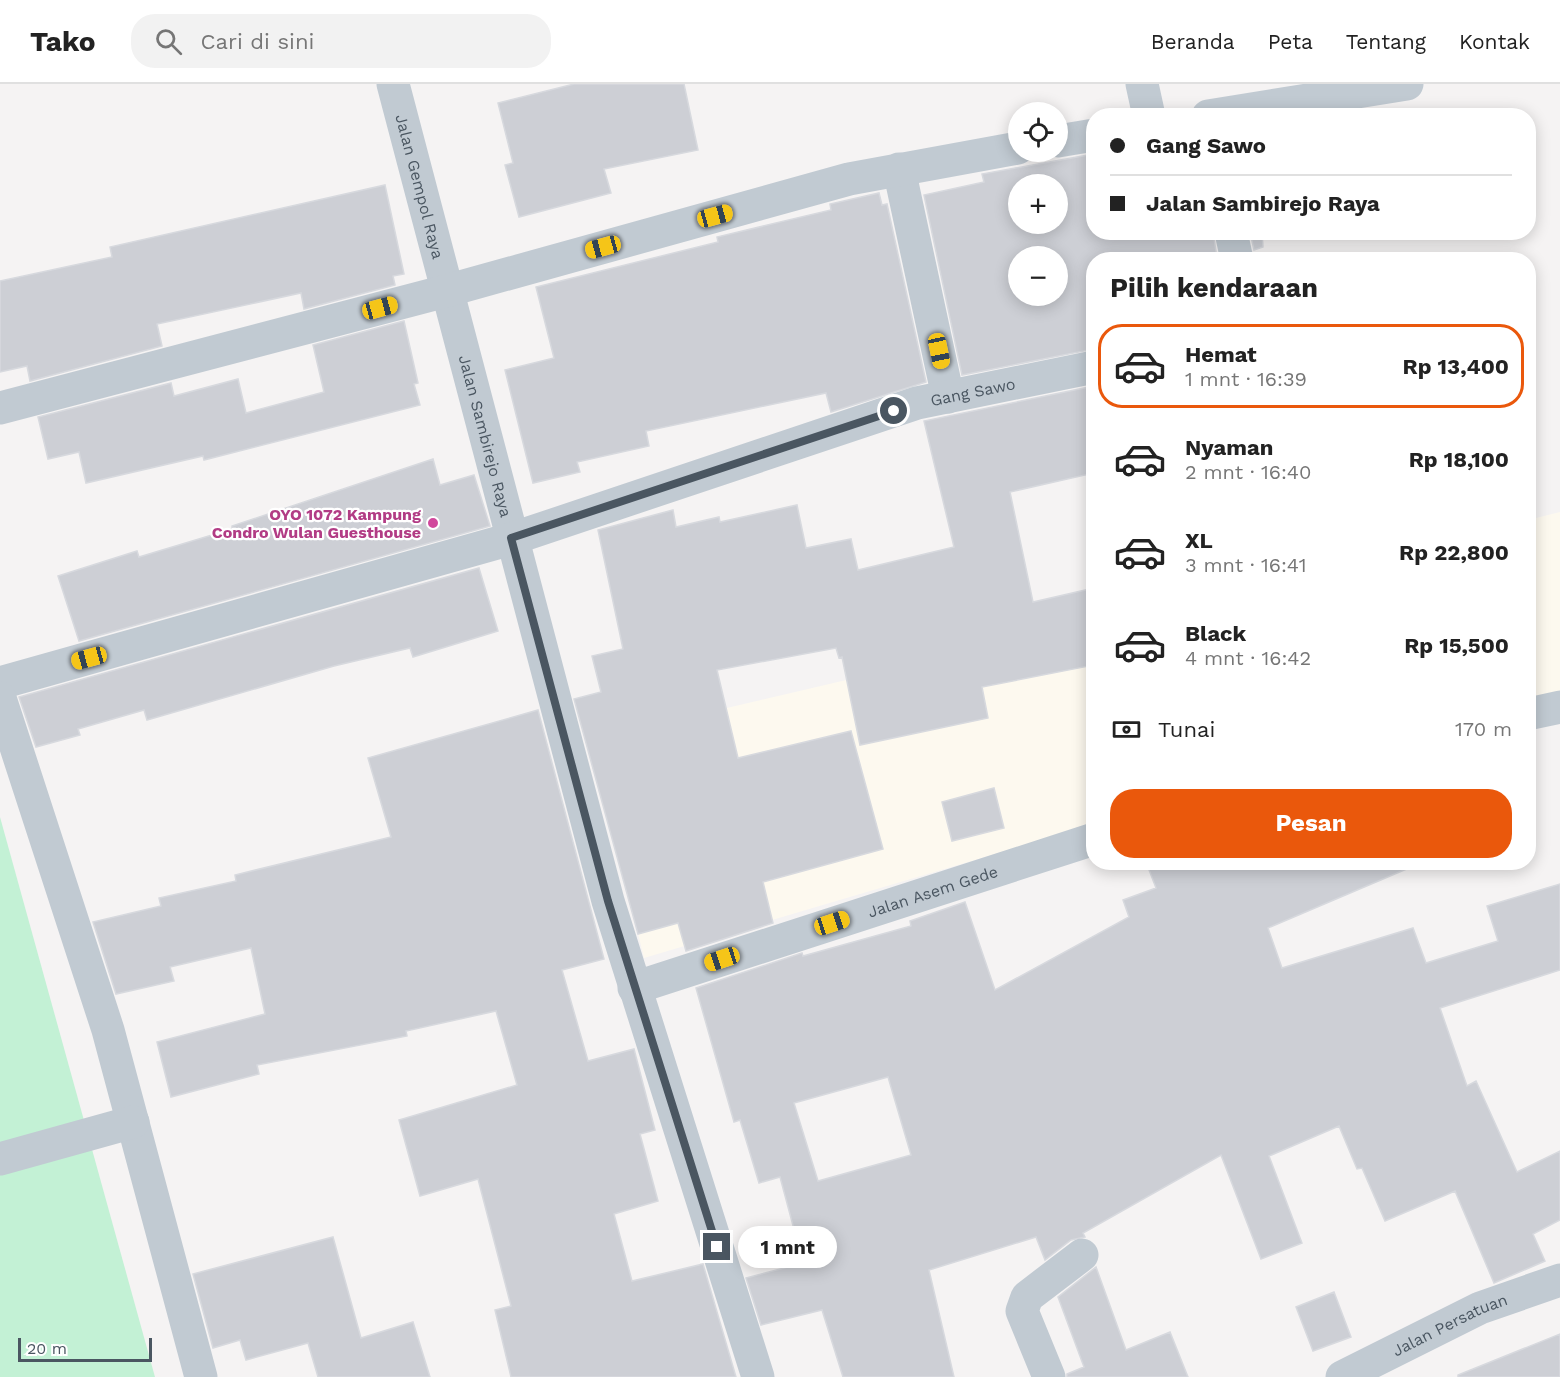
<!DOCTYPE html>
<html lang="id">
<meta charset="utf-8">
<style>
:root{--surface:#fff;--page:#f2f2f2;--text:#222;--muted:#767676;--line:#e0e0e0;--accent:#ea580c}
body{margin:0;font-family:"Work Sans",sans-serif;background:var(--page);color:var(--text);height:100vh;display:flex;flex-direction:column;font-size:22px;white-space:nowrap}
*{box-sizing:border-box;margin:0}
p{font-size:20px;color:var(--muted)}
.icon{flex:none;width:33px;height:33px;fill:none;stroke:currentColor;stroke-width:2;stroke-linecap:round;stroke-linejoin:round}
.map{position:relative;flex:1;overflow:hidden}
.drawer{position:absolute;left:1086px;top:168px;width:450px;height:618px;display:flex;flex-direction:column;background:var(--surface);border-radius:24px;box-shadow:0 3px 15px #0003}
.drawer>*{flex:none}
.top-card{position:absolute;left:1086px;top:24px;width:450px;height:132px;border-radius:24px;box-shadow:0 3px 15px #0003;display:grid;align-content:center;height:132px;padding:0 24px;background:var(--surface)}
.buttons{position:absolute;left:1008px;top:18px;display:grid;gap:12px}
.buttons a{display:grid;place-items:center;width:60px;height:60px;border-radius:50%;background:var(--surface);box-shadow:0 3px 15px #0003;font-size:30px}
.scale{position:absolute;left:18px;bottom:15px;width:134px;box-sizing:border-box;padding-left:6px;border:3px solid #4a5661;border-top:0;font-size:16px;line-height:21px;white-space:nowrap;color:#4a5661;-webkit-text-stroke:4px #fff;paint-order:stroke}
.end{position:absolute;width:27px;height:27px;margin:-14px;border:8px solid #4a5661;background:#fff;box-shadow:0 0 0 3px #fff}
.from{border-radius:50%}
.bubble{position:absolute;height:42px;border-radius:21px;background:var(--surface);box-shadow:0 3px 15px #0003;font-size:20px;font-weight:700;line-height:42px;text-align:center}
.car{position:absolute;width:18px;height:36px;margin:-18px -9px;border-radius:8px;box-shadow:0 0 4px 2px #0007;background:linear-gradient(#f5c518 24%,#345 0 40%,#f5c518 0 76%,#345 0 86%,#f5c518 0)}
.top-card b{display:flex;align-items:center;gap:21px;height:57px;font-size:22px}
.top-card b+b{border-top:2px solid var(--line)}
.top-card i{width:15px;height:15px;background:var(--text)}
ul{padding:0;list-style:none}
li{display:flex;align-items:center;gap:18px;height:84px;margin:0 12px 9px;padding:0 12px;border:3px solid transparent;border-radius:24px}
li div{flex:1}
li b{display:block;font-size:22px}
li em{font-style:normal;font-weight:700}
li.selected{border-color:var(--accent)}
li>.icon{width:54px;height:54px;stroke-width:1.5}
h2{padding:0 24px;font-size:27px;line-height:72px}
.pay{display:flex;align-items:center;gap:15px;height:66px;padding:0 24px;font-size:22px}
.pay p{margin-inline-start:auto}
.action{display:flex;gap:12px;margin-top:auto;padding:12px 24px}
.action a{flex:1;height:69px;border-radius:24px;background:var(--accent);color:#fff;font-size:24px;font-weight:700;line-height:69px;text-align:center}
header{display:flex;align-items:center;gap:36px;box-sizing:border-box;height:84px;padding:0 30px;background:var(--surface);border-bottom:2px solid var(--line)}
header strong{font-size:28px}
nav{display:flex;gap:33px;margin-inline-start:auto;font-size:21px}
.search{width:420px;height:54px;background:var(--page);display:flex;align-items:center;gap:15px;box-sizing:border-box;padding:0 21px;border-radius:24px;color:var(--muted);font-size:22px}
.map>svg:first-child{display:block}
.commercial{fill:#fdf9ef}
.green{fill:#c3f1d5}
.building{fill:#cdcfd5;stroke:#d7d9de;stroke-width:1.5;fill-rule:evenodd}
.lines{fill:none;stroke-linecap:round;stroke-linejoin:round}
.minor{stroke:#c1cad2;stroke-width:33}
.route{stroke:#4a5661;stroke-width:8}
.hotel-dot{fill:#d1479c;stroke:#fff;stroke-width:2}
.labels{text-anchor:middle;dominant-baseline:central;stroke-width:4.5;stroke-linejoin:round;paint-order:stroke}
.street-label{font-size:16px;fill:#4a5661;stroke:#fff}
.hotel-label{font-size:16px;font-weight:bold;fill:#b23c85;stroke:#fff;text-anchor:end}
</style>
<header>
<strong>Tako</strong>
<div class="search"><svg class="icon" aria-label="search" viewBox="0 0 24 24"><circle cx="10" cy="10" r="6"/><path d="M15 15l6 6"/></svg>Cari di sini</div>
<nav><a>Beranda</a><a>Peta</a><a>Tentang</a><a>Kontak</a></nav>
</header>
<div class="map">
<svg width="1560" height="1293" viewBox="0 0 1560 1293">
<rect width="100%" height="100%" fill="#f5f3f3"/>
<path class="commercial" d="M1560 428V616L1528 623V436Z
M1093 538V741L644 874 591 656Z"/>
<path class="green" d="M0 733 155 1293H0Z"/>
<path class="building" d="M574 0H684L698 66 604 85 611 109 519 133 505 81 513 79 498 19Z
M1094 70V148H1213L1217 174 1094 176V265L962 291 924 111 984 98 982 90ZM1018 100H1058V140H1018ZM1018 172H1058V212H1018Z
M385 101 404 190 393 192 395 201 304 225 301 209 157 240 162 262 30 297 27 282 0 288V197L112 173 110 163Z
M879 109 882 121 887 120 926 298 831 328 826 309 646 347 649 362 577 378 580 388 533 399 505 286 554 274 536 203 718 158 717 153 831 126 830 120Z
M1250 148H1262L1263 163 1254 166Z
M404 237 418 299 414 300 420 321 204 376 203 372 86 399 79 368 48 375 38 333 171 299 174 312 238 295 246 329 324 308 313 261Z
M1094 302V389L1010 408 1033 518 1094 504V581L982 603 988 634 860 661 842 573 839 574 836 564 717 586 738 674 851 647 883 765 763 798 773 839 686 867 678 839 638 850 574 615 601 608 592 572 623 565 598 446 673 426 676 443 719 433 720 438 797 421 806 464 851 455 858 486 954 463 924 337Z
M433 375 440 401 474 391 490 442 79 557 58 492 137 467 139 473 232 445V442Z
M479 484 498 547 413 573 410 564 334 582 147 636 144 626 78 645 80 651 36 663 19 613Z
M538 626 604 875 562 886 588 977 634 965 655 1046 640 1050 658 1117 614 1130 632 1197 703 1180 736 1293H511L495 1226 511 1222 478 1095 420 1112 399 1036 517 1001 496 927 406 947 407 952 257 981 259 990 171 1013 157 958 265 930 251 864 170 883 174 897 116 910 93 838 161 822 159 814 236 797 235 791 391 753 368 674Z
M994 704 1004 744 952 757 942 718Z
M1146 778H1423L1268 844 1282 884 1413 844 1426 879 1498 857 1487 822 1560 800V886L1440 924 1467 1002 1476 997 1517 1088 1560 1067V1136L1533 1150 1545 1177 1494 1199 1455 1107 1385 1137 1362 1084 1357 1085 1339 1042 1269 1072 1302 1159 1261 1175 1221 1071 1083 1149 1085 1153 1071 1156 1045 1176 1036 1153 929 1186 954 1293H843L822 1226 761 1241 746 1194 803 1179 780 1093 759 1099 740 1036 734 1038 696 904 802 869 803 872 911 842 910 837 965 818 995 906 1129 833 1123 816 1156 804ZM888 993 911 1071 818 1097 794 1019Z
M333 1153 361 1254 413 1238 430 1293H318L308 1259 246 1276 240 1256 213 1264 193 1190Z
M1096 1183 1126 1266 1170 1248 1188 1293H1067V1290L1084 1283 1058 1213Z
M1334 1208 1351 1253 1313 1267 1296 1223Z
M1560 1250V1293H1458V1291Z"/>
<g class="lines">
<g class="minor">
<path id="s1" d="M393 0 608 817 758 1293"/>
<path d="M1142 0 1149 32"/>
<path d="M1208 32 1407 0"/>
<path d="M1058 57 1094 51"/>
<path d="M899 85 948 313"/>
<path d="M1231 148 1237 176"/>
<path d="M0 324 446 207 849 95 1018 64"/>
<path id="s2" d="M0 599 511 455 917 319 1094 283"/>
<path d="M0 614 108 946 201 1293"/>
<path d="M1528 630 1560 623"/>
<path id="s3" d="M634 904 1094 755"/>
<path d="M0 1075 133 1038"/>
<path d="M1049 1293 1022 1227 1027 1213 1082 1171"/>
<path id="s4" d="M1342 1293 1480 1224 1560 1196"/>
</g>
</g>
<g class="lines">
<path class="route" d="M717 1163 608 817 511 454 894 327"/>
</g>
<circle class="hotel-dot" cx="433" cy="439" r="6"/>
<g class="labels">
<g class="street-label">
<text stroke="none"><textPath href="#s1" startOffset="106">Jalan Gempol Raya</textPath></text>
<text stroke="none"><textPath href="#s2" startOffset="1016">Gang Sawo</textPath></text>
<text stroke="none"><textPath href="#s1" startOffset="364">Jalan Sambirejo Raya</textPath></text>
<text stroke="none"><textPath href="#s3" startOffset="314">Jalan Asem Gede</textPath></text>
<text stroke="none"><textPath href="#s4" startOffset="120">Jalan Persatuan</textPath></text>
</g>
<g class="hotel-label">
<text x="421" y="430">OYO 1072 Kampung<tspan x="421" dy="18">Condro Wulan Guesthouse</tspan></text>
</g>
</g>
</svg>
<div class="buttons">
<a><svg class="icon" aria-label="locate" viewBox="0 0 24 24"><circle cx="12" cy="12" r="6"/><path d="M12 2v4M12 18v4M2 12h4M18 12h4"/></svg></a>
<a>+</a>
<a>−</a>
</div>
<div class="scale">20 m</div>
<i class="end from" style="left:894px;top:327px"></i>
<i class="end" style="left:717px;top:1163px"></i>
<div class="bubble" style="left:738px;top:1142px;width:99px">1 mnt</div>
<i class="car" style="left:715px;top:132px;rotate:75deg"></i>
<i class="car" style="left:603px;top:163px;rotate:255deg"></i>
<i class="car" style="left:380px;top:224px;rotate:75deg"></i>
<i class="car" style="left:939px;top:267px;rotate:168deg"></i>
<i class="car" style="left:89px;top:574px;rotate:255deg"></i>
<i class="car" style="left:832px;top:839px;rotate:72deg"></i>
<i class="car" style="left:722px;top:875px;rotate:252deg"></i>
<div class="top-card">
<b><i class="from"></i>Gang Sawo</b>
<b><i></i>Jalan Sambirejo Raya</b>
</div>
<section class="drawer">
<h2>Pilih kendaraan</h2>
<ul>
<li class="selected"><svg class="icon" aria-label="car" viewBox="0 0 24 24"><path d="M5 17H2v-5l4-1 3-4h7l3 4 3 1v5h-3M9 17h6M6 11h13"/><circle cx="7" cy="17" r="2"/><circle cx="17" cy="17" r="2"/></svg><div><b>Hemat</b><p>1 mnt · 16:39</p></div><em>Rp 13,400</em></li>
<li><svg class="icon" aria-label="car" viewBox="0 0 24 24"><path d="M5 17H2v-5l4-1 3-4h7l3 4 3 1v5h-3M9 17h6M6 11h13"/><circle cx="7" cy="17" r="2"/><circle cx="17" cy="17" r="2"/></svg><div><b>Nyaman</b><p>2 mnt · 16:40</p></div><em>Rp 18,100</em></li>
<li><svg class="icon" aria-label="car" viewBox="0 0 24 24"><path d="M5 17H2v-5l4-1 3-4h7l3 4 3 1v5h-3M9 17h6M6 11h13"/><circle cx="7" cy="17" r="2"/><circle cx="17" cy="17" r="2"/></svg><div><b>XL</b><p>3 mnt · 16:41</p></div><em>Rp 22,800</em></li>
<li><svg class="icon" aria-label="car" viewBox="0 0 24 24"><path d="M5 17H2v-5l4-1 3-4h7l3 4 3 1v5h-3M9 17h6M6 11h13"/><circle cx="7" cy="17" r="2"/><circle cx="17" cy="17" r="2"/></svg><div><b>Black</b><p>4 mnt · 16:42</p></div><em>Rp 15,500</em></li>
</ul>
<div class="pay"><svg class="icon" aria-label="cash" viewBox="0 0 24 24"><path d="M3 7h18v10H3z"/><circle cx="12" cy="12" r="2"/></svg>Tunai<p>170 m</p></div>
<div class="action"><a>Pesan</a></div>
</section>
</div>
